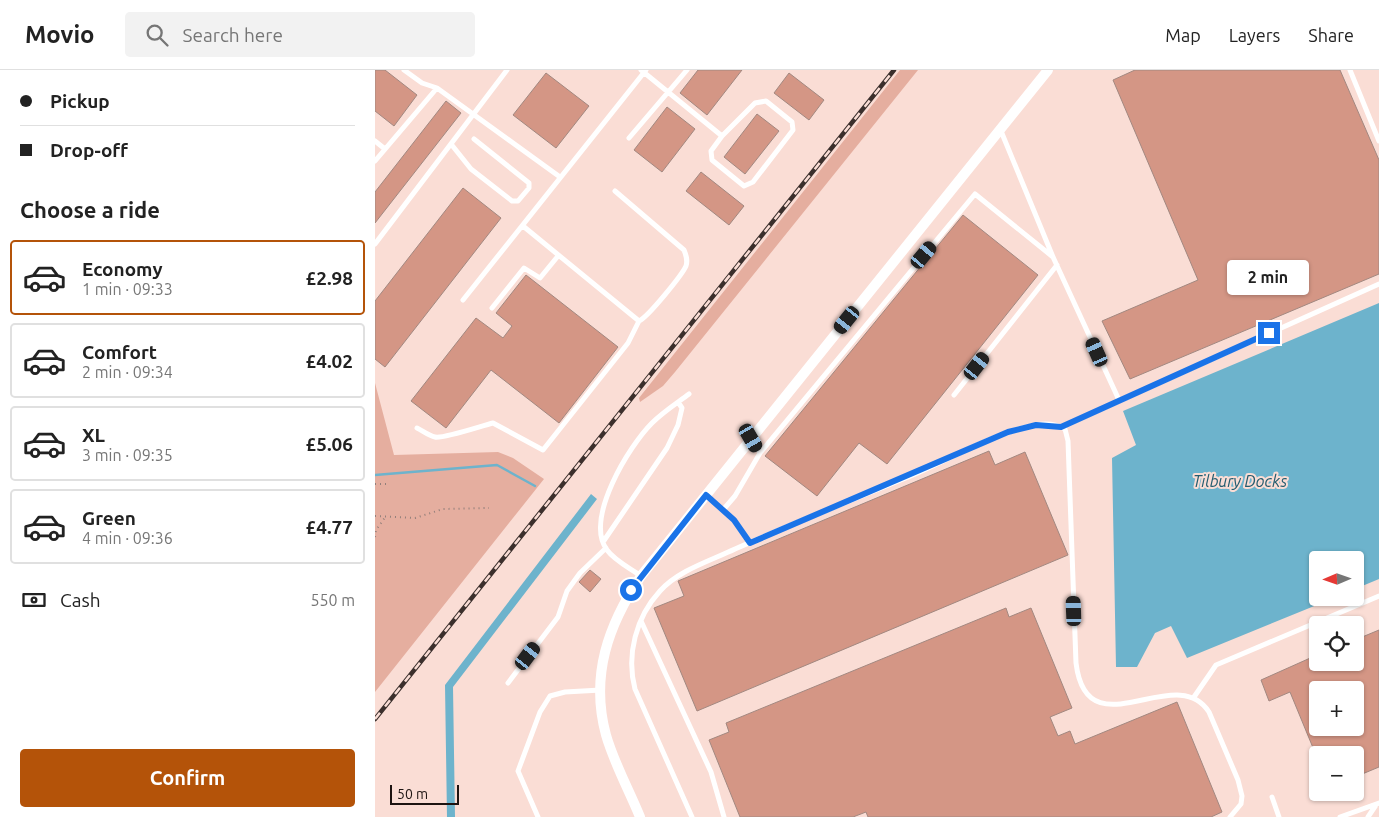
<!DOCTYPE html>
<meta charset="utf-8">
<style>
:root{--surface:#fff;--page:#f2f2f2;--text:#222;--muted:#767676;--line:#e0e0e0;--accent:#b45309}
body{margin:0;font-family:Ubuntu,sans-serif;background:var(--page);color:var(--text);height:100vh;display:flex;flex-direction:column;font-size:19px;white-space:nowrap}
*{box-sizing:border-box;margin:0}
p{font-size:16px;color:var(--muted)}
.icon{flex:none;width:28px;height:28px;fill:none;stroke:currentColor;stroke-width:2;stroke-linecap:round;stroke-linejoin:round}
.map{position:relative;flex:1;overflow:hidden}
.drawer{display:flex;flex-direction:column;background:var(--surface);width:375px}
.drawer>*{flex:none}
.top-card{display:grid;align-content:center;height:110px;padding:0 20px;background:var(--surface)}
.needle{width:32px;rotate:268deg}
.fabs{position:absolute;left:934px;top:481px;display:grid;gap:10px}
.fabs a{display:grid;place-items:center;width:55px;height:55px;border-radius:5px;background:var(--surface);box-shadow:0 1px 4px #0004;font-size:25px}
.scale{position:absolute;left:15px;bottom:12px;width:69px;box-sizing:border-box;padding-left:5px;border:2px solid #1d1311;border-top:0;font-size:14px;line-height:18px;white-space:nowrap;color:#1d1311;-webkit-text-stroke:4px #faddd5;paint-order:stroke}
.end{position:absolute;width:22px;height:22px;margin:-11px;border:6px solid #1a73e8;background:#fff;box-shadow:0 0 0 2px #fff}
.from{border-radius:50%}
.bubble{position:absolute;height:35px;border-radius:5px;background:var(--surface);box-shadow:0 1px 4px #0004;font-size:16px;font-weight:700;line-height:35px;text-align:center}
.car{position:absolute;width:15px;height:30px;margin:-15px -8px;border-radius:6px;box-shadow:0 0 4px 1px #0007;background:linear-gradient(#222 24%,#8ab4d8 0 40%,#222 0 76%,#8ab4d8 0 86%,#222 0)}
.top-card b{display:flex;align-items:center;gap:18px;height:48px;font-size:19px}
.top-card b+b{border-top:1px solid var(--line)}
.top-card i{width:12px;height:12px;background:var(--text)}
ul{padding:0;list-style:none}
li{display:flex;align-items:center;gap:15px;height:75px;margin:0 10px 8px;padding:0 10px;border:2px solid var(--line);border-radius:5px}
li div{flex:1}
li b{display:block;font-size:19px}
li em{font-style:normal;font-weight:700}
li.current{border-color:var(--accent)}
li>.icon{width:45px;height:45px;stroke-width:1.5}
h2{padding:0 20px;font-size:22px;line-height:60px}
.pay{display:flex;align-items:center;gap:12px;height:55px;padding:0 20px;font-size:19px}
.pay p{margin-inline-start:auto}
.button{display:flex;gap:10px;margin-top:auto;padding:10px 20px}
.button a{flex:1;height:58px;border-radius:5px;background:var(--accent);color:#fff;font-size:20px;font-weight:700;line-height:58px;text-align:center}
header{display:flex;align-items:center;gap:30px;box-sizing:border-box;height:70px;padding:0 25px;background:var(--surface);border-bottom:1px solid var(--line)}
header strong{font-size:24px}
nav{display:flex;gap:28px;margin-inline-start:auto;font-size:18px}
.search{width:350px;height:45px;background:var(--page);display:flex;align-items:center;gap:12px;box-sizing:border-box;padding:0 18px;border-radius:5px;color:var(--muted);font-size:19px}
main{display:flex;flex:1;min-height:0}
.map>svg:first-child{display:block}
.green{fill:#e5ae9f}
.water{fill:#6db3cc}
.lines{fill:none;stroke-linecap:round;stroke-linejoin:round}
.stream{stroke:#6db3cc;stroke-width:2.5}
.building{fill:#d49685;stroke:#a28880;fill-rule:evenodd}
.path{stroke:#937f7a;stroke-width:2;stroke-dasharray:1 4;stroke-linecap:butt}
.service{stroke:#fff;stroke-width:5}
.minor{stroke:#fff;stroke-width:10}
.rail-casing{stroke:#3b2f2c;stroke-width:4.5}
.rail{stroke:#faddd5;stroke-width:2.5;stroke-dasharray:8;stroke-linecap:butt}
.route{stroke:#1a73e8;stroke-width:6}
.labels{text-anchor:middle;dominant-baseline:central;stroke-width:4;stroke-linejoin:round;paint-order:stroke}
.water-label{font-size:16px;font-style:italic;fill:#245c6f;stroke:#faddd5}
</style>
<header>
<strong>Movio</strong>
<div class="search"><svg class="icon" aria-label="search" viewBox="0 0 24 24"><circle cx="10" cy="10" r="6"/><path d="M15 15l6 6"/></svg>Search here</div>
<nav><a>Map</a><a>Layers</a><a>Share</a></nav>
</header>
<main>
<section class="drawer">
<div class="top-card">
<b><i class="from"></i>Pickup</b>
<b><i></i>Drop-off</b>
</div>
<h2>Choose a ride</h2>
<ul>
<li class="current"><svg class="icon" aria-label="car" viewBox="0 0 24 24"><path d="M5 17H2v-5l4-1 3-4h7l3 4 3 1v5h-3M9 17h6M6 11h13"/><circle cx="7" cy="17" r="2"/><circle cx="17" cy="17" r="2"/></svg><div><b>Economy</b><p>1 min · 09:33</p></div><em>£2.98</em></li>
<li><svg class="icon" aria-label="car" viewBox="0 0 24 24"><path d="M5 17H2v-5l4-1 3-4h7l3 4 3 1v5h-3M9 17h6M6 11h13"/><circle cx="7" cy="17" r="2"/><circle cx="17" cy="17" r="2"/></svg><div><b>Comfort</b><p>2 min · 09:34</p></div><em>£4.02</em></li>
<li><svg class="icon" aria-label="car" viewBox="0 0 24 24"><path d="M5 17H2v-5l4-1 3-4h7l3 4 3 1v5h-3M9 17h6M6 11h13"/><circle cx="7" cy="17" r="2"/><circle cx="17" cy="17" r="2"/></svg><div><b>XL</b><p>3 min · 09:35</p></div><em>£5.06</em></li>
<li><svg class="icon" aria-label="car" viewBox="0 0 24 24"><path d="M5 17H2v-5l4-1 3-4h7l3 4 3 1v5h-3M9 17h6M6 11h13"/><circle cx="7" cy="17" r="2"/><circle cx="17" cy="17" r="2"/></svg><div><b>Green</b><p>4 min · 09:36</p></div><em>£4.77</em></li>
</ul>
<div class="pay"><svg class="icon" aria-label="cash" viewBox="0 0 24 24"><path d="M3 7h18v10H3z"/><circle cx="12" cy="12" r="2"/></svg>Cash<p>550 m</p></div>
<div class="button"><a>Confirm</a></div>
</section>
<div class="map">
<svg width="1004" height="747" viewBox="0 0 1004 747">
<rect width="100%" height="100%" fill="#faddd5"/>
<path class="green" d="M525 0H543L300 302 288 316 265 332 264 328Z
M0 313 19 385 123 382 138 388 169 409 0 622Z"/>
<path class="water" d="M1004 233V509L980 519V490H942V528H959L812 588 796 556 780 563 762 597H741L737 388 761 375 748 341Z
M216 424 222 429 78 617 80 747H72L70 615Z"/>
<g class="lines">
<path class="stream" d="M0 405 122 395 160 416"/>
</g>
<path class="building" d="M0 0H10L42 25 19 56 0 41Z
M323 0H367L332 45 305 23Z
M760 0H965L1004 90V204L755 309 727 251 823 210 738 10Z
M171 3 214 36 181 78 138 45Z
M414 3 449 30 434 50 399 23Z
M71 31 86 43 0 153V122Z
M292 37 320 59 287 102 259 80Z
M382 44 404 61 370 104 349 87Z
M326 102 369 136 354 155 311 121Z
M88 118 126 148 10 297 0 289V231Z
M588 145 663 205 512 394 484 373 442 426 390 386Z
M151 205 243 277 184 353 116 300 71 358 36 331 101 248 128 268 137 256 121 243Z
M614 381 620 395 650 382 693 485 322 641 279 538 309 526 303 511Z
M215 500 226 509 215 522 204 512Z
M631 538 634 547 656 538 697 638 675 647 683 666 695 661 700 674 802 632 847 742 836 747H493L491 742 478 747H365L334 670 354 662 351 653Z
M1004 560V697L980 707V685H941L915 622 894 631 886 610 942 585V592H980V570ZM942 620H980V658H942Z"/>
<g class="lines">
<path class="path" d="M0 414H14
M0 446 40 448 68 439 114 438
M0 467 1 460 11 446"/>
<path class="service" d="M29 0 47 13 62 18
M266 0 347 66 336 81 337 90 369 116 378 112 418 60 417 52 391 31 380 33 347 66
M975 0 1004 71
M626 61 678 187 744 330
M254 68 312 0
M0 71 10 79
M76 74 96 99 137 131H143L154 118V113L99 69
M0 91 62 18 185 107
M148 156 264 251C273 247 307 205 311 196 313 190 311 185 309 180L240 121
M0 174 132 0
M88 230 271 0
M117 238 149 198 165 208 183 186
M579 325 682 195
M686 357 1004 214
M42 358C48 361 54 366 60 367 68 369 106 356 118 353L168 380 253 273 264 251
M377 368 385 383
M331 425 359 450 375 473
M348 440 360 426 385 383 600 124 678 187
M228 472 292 378 303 355 307 338 303 332
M266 506C255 498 240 491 232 480 209 449 254 376 277 353 288 342 302 333 314 324
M266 551 336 702 349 747
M133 613 183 547 192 521 205 503 231 478
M819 627 841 595 1004 526
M897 727 904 747
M163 747 143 701 165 642 175 626 190 622 226 620
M317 747 260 619C251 585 261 547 285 521 304 500 335 491 360 479 419 453 479 429 538 405 578 388 618 363 661 355 671 353 681 354 690 359L693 371 701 593C712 683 801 590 834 642L863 710 867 726 866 734 855 747
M965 747 1004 733
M993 747 1001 735"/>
<path class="minor" d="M265 747C254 720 239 693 231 665 215 606 233 555 266 506L673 0"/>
<defs>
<path id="rail" d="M0 649 519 0"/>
</defs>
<use href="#rail" class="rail-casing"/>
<use href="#rail" class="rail"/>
</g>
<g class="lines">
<path class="route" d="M256 520 331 425 359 450 375 473 633 362 661 355 686 357 894 263"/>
</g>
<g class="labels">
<g class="water-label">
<text x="865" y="411">Tilbury Docks</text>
</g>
</g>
</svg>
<div class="fabs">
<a><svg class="needle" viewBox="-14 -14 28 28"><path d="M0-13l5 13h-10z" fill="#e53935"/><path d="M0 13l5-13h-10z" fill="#767676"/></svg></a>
<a><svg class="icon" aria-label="locate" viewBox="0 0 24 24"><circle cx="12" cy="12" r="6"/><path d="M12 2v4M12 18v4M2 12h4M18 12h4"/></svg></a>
<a>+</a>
<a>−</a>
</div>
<div class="scale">50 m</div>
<i class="end from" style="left:256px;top:520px"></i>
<i class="end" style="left:894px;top:263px"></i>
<div class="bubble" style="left:852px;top:190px;width:82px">2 min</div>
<i class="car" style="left:549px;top:185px;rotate:40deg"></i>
<i class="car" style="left:472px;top:250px;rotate:219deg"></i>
<i class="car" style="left:722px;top:282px;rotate:336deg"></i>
<i class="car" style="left:602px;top:296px;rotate:38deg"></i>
<i class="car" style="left:376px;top:368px;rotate:150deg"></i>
<i class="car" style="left:699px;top:541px;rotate:358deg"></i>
<i class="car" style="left:153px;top:586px;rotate:37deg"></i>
</div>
</main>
